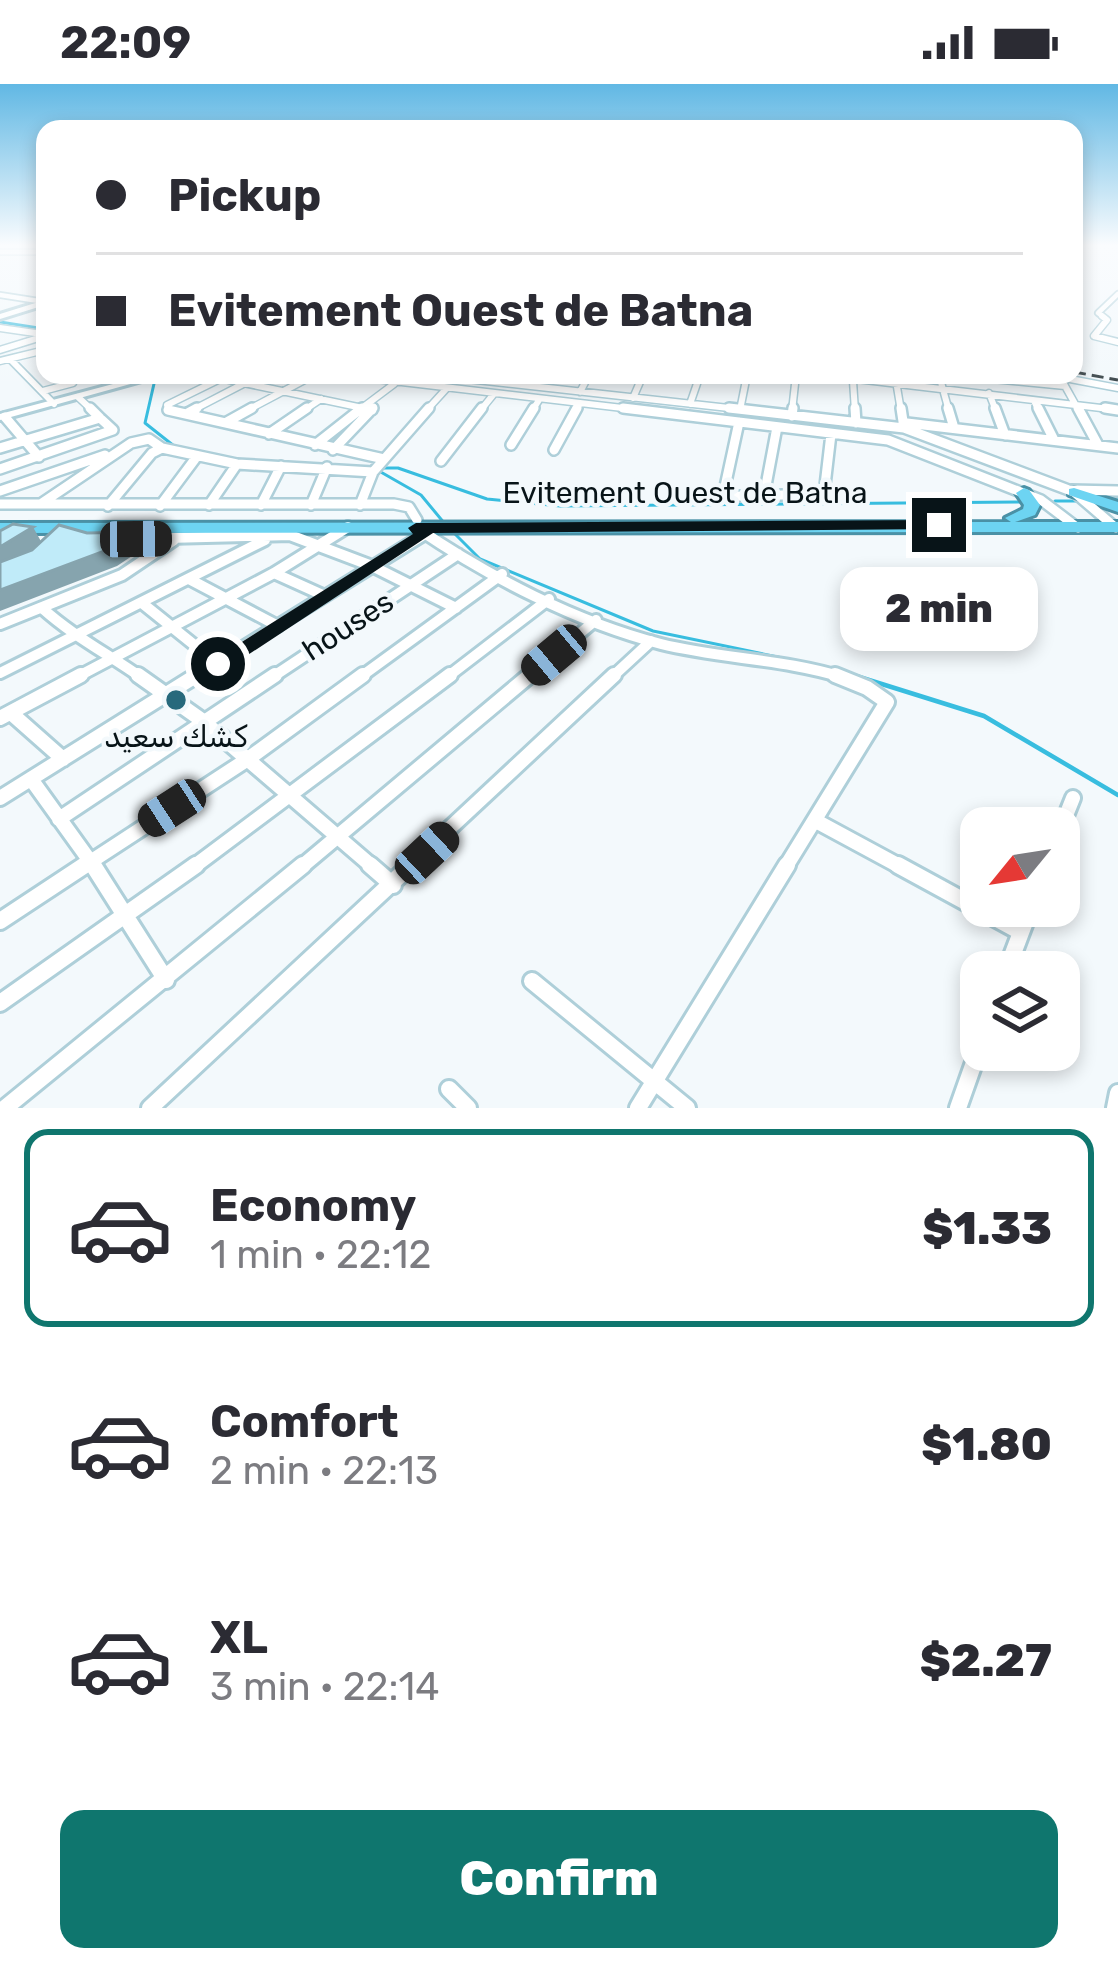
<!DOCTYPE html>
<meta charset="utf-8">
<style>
:root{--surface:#fff;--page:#f7f7f7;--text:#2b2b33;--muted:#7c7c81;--line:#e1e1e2;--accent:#0f766e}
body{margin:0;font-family:Rubik,Vazirmatn,sans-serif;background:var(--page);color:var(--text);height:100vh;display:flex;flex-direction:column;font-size:45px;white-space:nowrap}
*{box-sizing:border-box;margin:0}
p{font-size:39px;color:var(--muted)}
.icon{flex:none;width:66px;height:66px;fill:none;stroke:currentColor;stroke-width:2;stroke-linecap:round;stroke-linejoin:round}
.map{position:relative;height:1024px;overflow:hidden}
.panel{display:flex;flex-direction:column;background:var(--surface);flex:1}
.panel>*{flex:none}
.hud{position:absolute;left:36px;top:36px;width:1047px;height:264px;border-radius:24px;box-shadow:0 6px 18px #0003;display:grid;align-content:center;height:264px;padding:0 60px;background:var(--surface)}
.needle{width:78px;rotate:240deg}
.fabs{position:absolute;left:960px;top:723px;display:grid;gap:24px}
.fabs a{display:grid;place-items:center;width:120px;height:120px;border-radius:24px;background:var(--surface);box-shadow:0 6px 18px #0003;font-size:60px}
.end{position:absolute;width:54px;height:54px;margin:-27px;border:15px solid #081418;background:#fff;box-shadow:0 0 0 6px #fff}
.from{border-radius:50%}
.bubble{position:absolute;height:84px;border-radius:24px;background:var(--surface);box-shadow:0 6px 18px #0003;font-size:39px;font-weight:800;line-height:84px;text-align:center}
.car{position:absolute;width:36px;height:72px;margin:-36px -18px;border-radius:15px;box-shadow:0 0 9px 3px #0007;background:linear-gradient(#222 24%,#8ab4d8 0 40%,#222 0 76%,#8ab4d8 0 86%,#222 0)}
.hud b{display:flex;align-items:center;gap:42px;height:114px;font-size:45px}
.hud b+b{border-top:3px solid var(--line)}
.hud i{width:30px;height:30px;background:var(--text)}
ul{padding:21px 0 0;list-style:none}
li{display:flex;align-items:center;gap:36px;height:198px;margin:0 24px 18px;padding:0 36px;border:6px solid transparent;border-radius:24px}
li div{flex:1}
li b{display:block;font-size:45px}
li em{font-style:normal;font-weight:800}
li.on{border-color:var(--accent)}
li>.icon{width:108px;height:108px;stroke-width:1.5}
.cta{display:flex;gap:24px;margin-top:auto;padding:24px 60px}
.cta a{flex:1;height:138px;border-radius:24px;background:var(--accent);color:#fff;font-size:48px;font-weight:800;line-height:138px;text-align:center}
.status{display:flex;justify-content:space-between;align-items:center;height:84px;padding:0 60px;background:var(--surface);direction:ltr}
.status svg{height:33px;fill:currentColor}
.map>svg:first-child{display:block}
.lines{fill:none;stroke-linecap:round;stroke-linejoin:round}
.stream-far1{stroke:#38bddf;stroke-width:3}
.stream{stroke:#38bddf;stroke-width:4.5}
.street-far5-casing{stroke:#aecfd9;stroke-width:8}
.street-far4-casing{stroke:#aecfd9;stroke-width:9}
.street-far3-casing{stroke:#aecfd9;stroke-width:14}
.street-far2-casing{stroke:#aecfd9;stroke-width:16}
.street-far1-casing{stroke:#aecfd9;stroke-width:20}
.street-casing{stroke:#aecfd9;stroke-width:22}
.secondary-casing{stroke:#aecfd9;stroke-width:6}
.highway-casing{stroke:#4a91a6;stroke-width:6}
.street-far5{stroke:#fff;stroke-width:4.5}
.street-far4{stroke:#fff;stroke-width:6}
.street-far3{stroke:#fff;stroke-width:9}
.street-far2{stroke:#fff;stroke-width:10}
.street-far1{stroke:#fff;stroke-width:14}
.street{stroke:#fff;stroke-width:16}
.secondary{fill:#fff;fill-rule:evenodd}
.highway{fill:#6dd4f2;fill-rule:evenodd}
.rail{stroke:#374246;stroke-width:3;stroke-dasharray:12 6;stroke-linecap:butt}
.shaded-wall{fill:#86a4ae}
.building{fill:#c0ebf9;stroke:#86a4ae;stroke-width:3}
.route{fill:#081418}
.poi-dot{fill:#27697c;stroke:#f3f9fc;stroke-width:4.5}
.labels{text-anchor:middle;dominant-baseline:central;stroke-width:9;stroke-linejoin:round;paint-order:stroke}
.street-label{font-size:30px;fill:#081418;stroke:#f3f9fc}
.poi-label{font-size:30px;fill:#081418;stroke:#f3f9fc}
</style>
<div class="status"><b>22:09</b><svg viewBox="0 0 49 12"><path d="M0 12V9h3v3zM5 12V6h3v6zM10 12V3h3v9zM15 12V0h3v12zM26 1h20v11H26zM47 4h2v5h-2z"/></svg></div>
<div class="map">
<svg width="1118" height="1024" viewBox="0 0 1118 1024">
<rect width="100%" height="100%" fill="#f3f9fc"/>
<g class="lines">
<path class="stream-far1" d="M0 238 45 245
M156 291 145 339 174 362
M382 384H398L487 415 560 422 1021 418
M379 387 421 411 445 440
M1113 416H1118
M1055 417H1078
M452 447 480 475 653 547 831 584
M846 589 863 594"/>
<path class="stream" d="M853 591 984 632 1118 711"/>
<defs>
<path id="street-far5" d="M0 168H45
M0 211 45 218
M1106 235 1098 229 1118 210"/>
<path id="street-far4" d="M1102 232 1107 236 1094 252 1118 258
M0 244 42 250
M0 266 45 252
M10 275 54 320
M0 277 45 266
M206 291 372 326
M342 291 648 327
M431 291 756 327
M823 291 1118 326
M895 291 901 327
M939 291 949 327
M1049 291 1118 304
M1060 293 1079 327
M983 294 1065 302
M853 297 855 327
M43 307 73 299
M580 308 589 291
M989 309 996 327
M78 313 93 327
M633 314 643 291
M1034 317 1039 327
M690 320 700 291
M168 326 174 327
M168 326 167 321 222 294
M740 326 747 291
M191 327 245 299
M246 327 314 291
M303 327 321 315
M358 327 394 300
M370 327 374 323
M426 327 446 305
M480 327 493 311
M532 327 539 316
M575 327 579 321
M792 327 796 291"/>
<path id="street-far3" d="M90 324 100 334
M365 324 372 326
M623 324 888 356 1041 416 1078 444
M729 324 904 344 1074 408 1116 444
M855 324 856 339
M901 324 904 344
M948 324 954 344
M995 324 1005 351
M1038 324 1054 356
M1078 324 1098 361
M1105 324 1118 326
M168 326 384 375
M186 330 197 324
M792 332 793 324
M5 333 39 373
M225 339 252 324
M907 339 1118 364
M269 350 307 324
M315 361 362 324
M511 361 534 324
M0 364 100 334 113 346 0 385
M333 366 373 324
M554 366 577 324
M441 377 482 324
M373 388 429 324
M1071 406 1118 407
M0 407 105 371
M723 412 739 338
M764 412 777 343
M695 413 824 410 831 350
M42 419 131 359 149 355 162 364
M0 420H394L409 423 417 436
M209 421 237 380
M261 421 281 382
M311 421 327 383
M108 422 152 369 162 364 237 380 373 388 360 421
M160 422 195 375"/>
<path id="street-far2" d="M417 444C489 493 576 538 661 560 722 575 785 575 845 594
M127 455 290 451 372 482 456 524
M274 489 325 512
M189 495 278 542
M142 519 218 580
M42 524C73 552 108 570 142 594
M0 540 122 491 174 456
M0 589 265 456
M75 594 274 489 348 443
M193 594 425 450
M271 594 458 470
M359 594 502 490
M446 594 549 515
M526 594 596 536
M611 594 651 557"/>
<path id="street-far1" d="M138 591 203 637 374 784
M11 629 63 675
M0 634 81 591
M31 695 95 784
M0 714 197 591
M59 735 275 591
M816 737 903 784
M1059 749 1073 714
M81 784 248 675 363 591
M192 784 450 591
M300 784 530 591
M407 784 614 591
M785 784 887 618 867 604 835 591"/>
<path id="street" d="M93 781 166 896
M370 781 393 801
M898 781 1021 848
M0 837 85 781
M1006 888 1031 822
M532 897 687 1024
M0 919 196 781
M449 1005 468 1024
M5 1024 303 781
M150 1024 411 781
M638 1024 787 781
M958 1024 981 959
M1115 1024 1118 1009"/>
<path id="secondary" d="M45 216V221L0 235V230Z
M147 291H163L0 336V330Z"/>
<path id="highway" d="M1024 404 1029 406 1040 421 1035 431 1015 438H1118V448L0 449V439L1011 438 1005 434 1023 425 1024 421 1016 409Z
M1074 404 1118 418V428L1069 411V405Z"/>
</defs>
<use href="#street-far5" class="street-far5-casing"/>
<use href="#street-far4" class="street-far4-casing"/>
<use href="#street-far3" class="street-far3-casing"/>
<use href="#street-far2" class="street-far2-casing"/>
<use href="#street-far1" class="street-far1-casing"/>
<use href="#street" class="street-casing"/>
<use href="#secondary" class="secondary-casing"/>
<use href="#highway" class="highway-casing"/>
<use href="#street-far5" class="street-far5"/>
<use href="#street-far4" class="street-far4"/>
<use href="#street-far3" class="street-far3"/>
<use href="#street-far2" class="street-far2"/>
<use href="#street-far1" class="street-far1"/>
<use href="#street" class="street"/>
<use href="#secondary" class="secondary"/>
<use href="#highway" class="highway"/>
<path class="rail" d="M1074 288 1118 296"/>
</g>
<path class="shaded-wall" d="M33 443 43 461 0 487V463Z
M137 448 144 464 117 482 0 527V506Z"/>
<path class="building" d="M13 440 33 443 0 463V447Z
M59 441 87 449 137 448 110 465 0 506V478L32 466Z"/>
<linearGradient id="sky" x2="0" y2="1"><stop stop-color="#61b8e4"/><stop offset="0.53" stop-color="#fafcfe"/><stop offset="1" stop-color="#fafcfe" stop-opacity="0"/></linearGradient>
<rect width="1118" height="304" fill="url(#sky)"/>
<path class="route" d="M939 436 948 441 945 445 433 449 225 586H210L207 580 413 450 408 444 416 439Z"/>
<circle class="poi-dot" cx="176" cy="616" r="12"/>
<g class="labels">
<g class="street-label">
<text x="685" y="409">Evitement Ouest de Batna</text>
<text transform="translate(348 542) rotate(-33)">houses</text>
</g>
<g class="poi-label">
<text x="176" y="653">كشك سعيد</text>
</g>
</g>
</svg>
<div class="fabs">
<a><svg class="needle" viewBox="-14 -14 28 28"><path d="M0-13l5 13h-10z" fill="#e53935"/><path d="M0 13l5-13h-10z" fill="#7c7c81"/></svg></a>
<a><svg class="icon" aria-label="layers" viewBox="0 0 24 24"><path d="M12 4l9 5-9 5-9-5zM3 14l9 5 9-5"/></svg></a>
</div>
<i class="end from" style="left:218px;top:580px"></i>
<i class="end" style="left:939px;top:441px"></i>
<div class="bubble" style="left:840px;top:483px;width:198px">2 min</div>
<i class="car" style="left:136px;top:455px;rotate:89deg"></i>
<i class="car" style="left:554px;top:571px;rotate:230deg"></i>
<i class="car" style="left:172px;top:724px;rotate:237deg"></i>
<i class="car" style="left:427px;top:769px;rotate:47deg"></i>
<div class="hud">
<b><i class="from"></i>Pickup</b>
<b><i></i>Evitement Ouest de Batna</b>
</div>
</div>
<section class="panel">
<ul>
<li class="on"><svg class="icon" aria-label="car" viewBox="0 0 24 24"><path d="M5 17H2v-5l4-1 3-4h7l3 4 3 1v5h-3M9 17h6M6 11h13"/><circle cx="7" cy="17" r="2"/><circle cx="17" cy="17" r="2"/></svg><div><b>Economy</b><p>1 min · 22:12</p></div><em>$1.33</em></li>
<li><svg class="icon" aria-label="car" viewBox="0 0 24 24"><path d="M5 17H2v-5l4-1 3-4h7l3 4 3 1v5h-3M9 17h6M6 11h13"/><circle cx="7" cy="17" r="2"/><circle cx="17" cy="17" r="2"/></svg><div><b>Comfort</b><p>2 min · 22:13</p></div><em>$1.80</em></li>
<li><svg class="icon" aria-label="car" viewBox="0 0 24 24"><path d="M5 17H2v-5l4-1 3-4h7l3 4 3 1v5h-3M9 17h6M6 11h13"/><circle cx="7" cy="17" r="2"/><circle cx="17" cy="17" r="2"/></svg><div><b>XL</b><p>3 min · 22:14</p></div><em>$2.27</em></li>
</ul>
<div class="cta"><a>Confirm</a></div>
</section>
